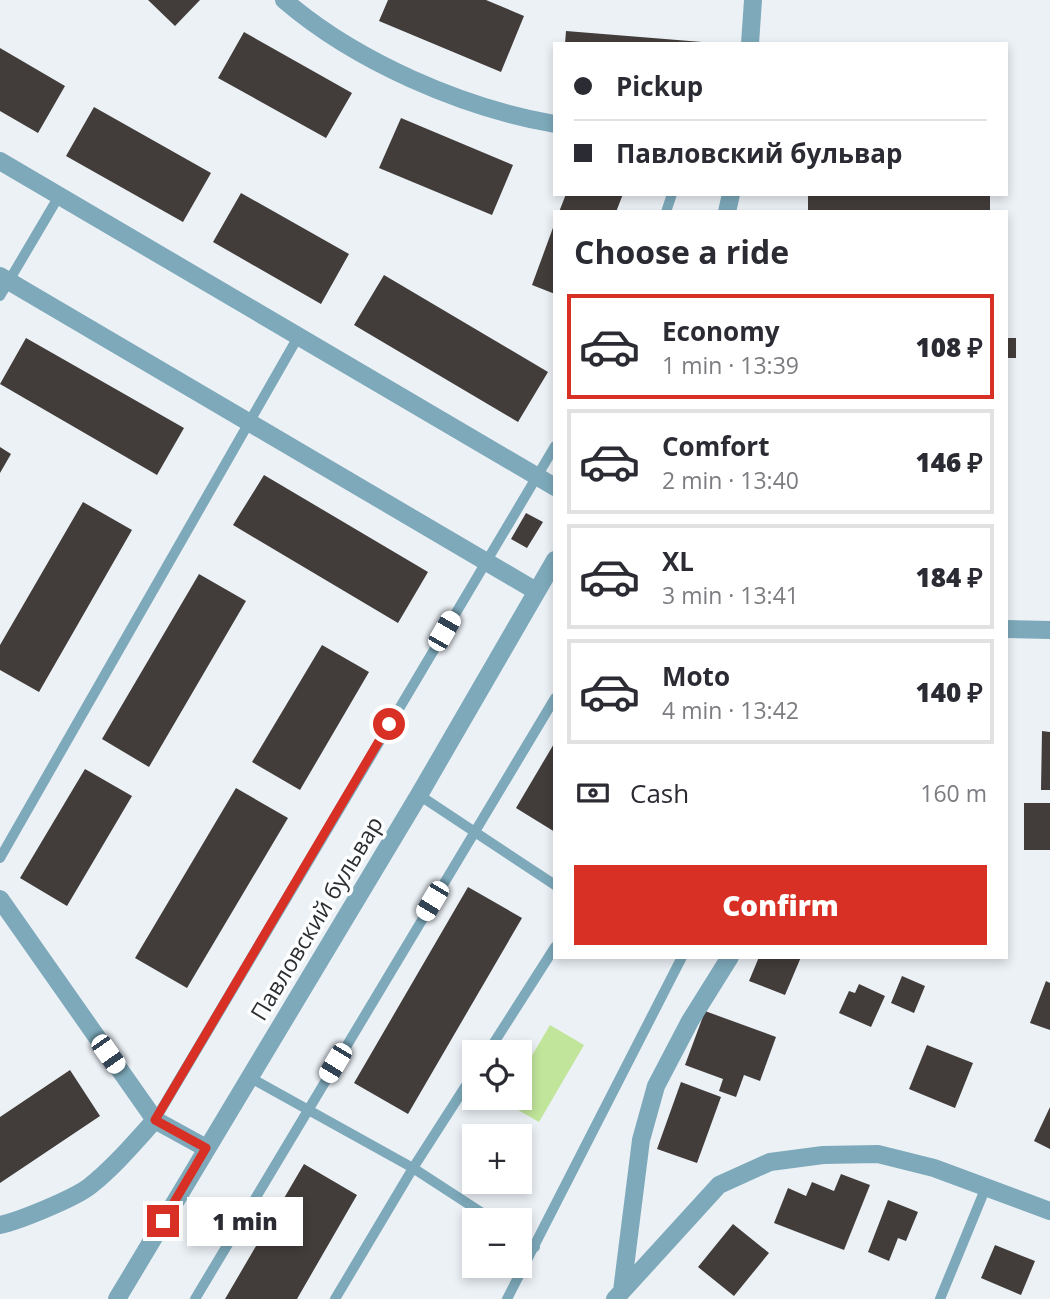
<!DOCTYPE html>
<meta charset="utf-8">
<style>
:root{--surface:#fff;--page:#f2f2f3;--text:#2b2b33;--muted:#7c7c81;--line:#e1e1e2;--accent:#d93025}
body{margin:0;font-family:"Open Sans",sans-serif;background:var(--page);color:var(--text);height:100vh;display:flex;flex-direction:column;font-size:26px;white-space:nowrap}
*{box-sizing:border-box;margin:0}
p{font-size:23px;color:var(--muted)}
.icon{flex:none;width:38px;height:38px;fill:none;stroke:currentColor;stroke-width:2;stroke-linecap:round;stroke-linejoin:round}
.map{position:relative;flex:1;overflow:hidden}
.side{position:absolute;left:553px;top:210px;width:455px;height:749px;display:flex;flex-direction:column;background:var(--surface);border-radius:0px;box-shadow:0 4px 10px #0003}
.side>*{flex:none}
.banner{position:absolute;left:553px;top:42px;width:455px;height:154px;border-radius:0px;box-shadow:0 4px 10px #0003;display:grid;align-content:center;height:154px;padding:0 21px;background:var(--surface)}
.tools{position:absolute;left:462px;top:1040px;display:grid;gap:14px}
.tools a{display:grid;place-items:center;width:70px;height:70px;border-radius:0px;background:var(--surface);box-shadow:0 4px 10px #0003;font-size:35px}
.end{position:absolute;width:32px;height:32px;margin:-16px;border:9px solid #d93025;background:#fff;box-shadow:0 0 0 4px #fff}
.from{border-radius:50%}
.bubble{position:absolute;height:49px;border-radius:0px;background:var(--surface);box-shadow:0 4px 10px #0003;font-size:23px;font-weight:800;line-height:49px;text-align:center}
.car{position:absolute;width:21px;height:42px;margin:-21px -10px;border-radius:9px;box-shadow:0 0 5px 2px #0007;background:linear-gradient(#fff 24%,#345 0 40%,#fff 0 76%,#345 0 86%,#fff 0)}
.banner b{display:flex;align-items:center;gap:24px;height:66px;font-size:26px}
.banner b+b{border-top:2px solid var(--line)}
.banner i{width:18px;height:18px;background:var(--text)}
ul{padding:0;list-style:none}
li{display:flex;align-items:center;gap:21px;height:105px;margin:0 14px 10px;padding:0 7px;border:4px solid var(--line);border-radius:0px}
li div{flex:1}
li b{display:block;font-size:26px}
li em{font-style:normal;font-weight:800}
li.selected{border-color:var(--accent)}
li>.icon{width:63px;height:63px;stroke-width:1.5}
h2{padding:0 21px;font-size:32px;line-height:84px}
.pay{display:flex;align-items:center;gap:18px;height:77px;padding:0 21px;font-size:26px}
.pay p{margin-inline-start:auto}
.button{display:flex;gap:14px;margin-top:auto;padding:14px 21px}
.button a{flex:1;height:80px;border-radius:0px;background:var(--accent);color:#fff;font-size:28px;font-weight:800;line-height:80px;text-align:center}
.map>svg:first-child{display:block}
.green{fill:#c1e59b}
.building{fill:#423d3b}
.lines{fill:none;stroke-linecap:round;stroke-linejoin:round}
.lane{stroke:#7da9ba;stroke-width:10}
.street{stroke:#7da9ba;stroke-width:18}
.route{stroke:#d93025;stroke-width:9}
.labels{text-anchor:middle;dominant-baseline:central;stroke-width:7;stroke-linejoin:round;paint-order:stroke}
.street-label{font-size:23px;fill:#2d2e30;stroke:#fdfeff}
</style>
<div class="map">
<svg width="1050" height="1299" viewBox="0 0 1050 1299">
<rect width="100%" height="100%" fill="#ecf1f6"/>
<path class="green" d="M550 1025 584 1045 539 1122 504 1102 507 1097H520V1076Z"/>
<path class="building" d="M148 0H200L175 26Z
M388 0H486L524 16 501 72 379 21Z
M566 31 702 42V44H565Z
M244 32 352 93 326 138 218 78Z
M0 48 65 86 38 133 0 111Z
M94 107 211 173 183 222 66 156Z
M401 118 513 165 492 215 379 168Z
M241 193 349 254 321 304 213 242Z
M566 194H623L616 212H559Z
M808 194H990V212H808Z
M554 225H555V294L532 285Z
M384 275 548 372 518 422 354 325Z
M26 338 184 428 157 475 0 384Z
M1006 338H1016V358H1006Z
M0 447 11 454 0 473Z
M264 475 428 572 398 623 233 525Z
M83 502 132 530 39 692 0 670V645Z
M526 513 543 522 527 548 511 539Z
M199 574 246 601 149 767 102 739Z
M322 645 369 672 300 790 252 762Z
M1042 731 1050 732V790H1041Z
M555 742V832L516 808Z
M85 769 132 796 67 906 20 878Z
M236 788 288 818 187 988 135 958Z
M1024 803H1050V850H1024Z
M468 887 522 918 408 1114 354 1083Z
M759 957H801L785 995 749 981Z
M902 976 925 986 914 1013 891 1003Z
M1046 981 1050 983V1030L1030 1023Z
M859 984 885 996 871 1027 839 1013 849 991 855 993Z
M705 1011 776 1037 760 1081 744 1075 736 1097 719 1091 723 1079 685 1065Z
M927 1045 973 1063 955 1108 909 1089Z
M70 1070 100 1116 0 1183V1117Z
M681 1082 721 1097 697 1163 657 1149Z
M1050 1107V1149L1034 1141Z
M304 1164 357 1195 297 1299H225Z
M841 1174 870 1185 844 1250 774 1223 788 1188 806 1196 812 1182 834 1191Z
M888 1200 918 1212 906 1241 898 1238 889 1261 868 1252Z
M733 1224 769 1253 734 1296 698 1267Z
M995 1245 1035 1261 1021 1295 981 1278Z"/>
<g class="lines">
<path class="lane" d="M666 212 672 194
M0 296 59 196
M419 795 555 885
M0 858 298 337
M488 1052 555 947
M249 1077 413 1168 493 1220
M155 1120 555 446
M520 1237 535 1247
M195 1299 555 698
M335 1299 413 1168 474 1073
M507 1299 682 957
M940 1299 986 1187"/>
<path class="street" d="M284 0C355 61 462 108 555 124
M750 44 753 0
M0 161 555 487
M727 212 731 194
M0 276 536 591
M1006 629 1050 630
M0 899 155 1120 206 1148
M0 1225C19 1221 75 1198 90 1186 114 1167 134 1143 155 1120
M622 1291 641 1140 656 1086 690 1021 730 957
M117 1299 419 795 555 560
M615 1299 719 1185 770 1162 823 1155 878 1154 934 1168 1050 1211"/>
</g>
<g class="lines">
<path class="route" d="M163 1221 206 1148 155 1120 389 724"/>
</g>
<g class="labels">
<g class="street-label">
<text transform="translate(316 918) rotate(-59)">Павловский бульвар</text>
</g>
</g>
</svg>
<div class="tools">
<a><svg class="icon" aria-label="locate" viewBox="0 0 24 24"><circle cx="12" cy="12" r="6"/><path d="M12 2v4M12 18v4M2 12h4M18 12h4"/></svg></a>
<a>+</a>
<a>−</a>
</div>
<i class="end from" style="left:389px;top:724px"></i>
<i class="end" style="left:163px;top:1221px"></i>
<div class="bubble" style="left:187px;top:1197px;width:116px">1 min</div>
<i class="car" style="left:444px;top:631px;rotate:30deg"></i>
<i class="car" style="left:432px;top:901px;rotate:211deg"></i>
<i class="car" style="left:108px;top:1054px;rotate:145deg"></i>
<i class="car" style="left:335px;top:1063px;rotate:211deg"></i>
<div class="banner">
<b><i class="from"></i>Pickup</b>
<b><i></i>Павловский бульвар</b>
</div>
<section class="side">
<h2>Choose a ride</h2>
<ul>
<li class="selected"><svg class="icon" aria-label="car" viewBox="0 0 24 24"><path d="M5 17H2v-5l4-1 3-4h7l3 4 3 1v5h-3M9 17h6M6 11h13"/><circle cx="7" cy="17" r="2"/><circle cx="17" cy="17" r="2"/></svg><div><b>Economy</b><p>1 min · 13:39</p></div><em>108 ₽</em></li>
<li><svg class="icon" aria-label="car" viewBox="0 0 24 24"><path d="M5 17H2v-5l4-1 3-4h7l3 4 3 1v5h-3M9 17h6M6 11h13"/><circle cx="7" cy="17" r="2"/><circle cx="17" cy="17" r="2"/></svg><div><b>Comfort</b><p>2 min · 13:40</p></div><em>146 ₽</em></li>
<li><svg class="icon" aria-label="car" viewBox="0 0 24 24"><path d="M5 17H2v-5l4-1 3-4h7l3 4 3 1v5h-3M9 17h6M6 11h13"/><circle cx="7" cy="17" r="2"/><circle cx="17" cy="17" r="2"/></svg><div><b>XL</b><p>3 min · 13:41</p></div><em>184 ₽</em></li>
<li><svg class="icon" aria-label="car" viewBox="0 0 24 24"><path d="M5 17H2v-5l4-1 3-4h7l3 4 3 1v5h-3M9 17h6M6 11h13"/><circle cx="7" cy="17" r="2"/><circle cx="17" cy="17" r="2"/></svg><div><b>Moto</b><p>4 min · 13:42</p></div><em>140 ₽</em></li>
</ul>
<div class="pay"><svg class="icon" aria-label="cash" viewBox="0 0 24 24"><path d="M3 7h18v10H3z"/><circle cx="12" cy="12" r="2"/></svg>Cash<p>160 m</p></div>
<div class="button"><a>Confirm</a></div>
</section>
</div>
